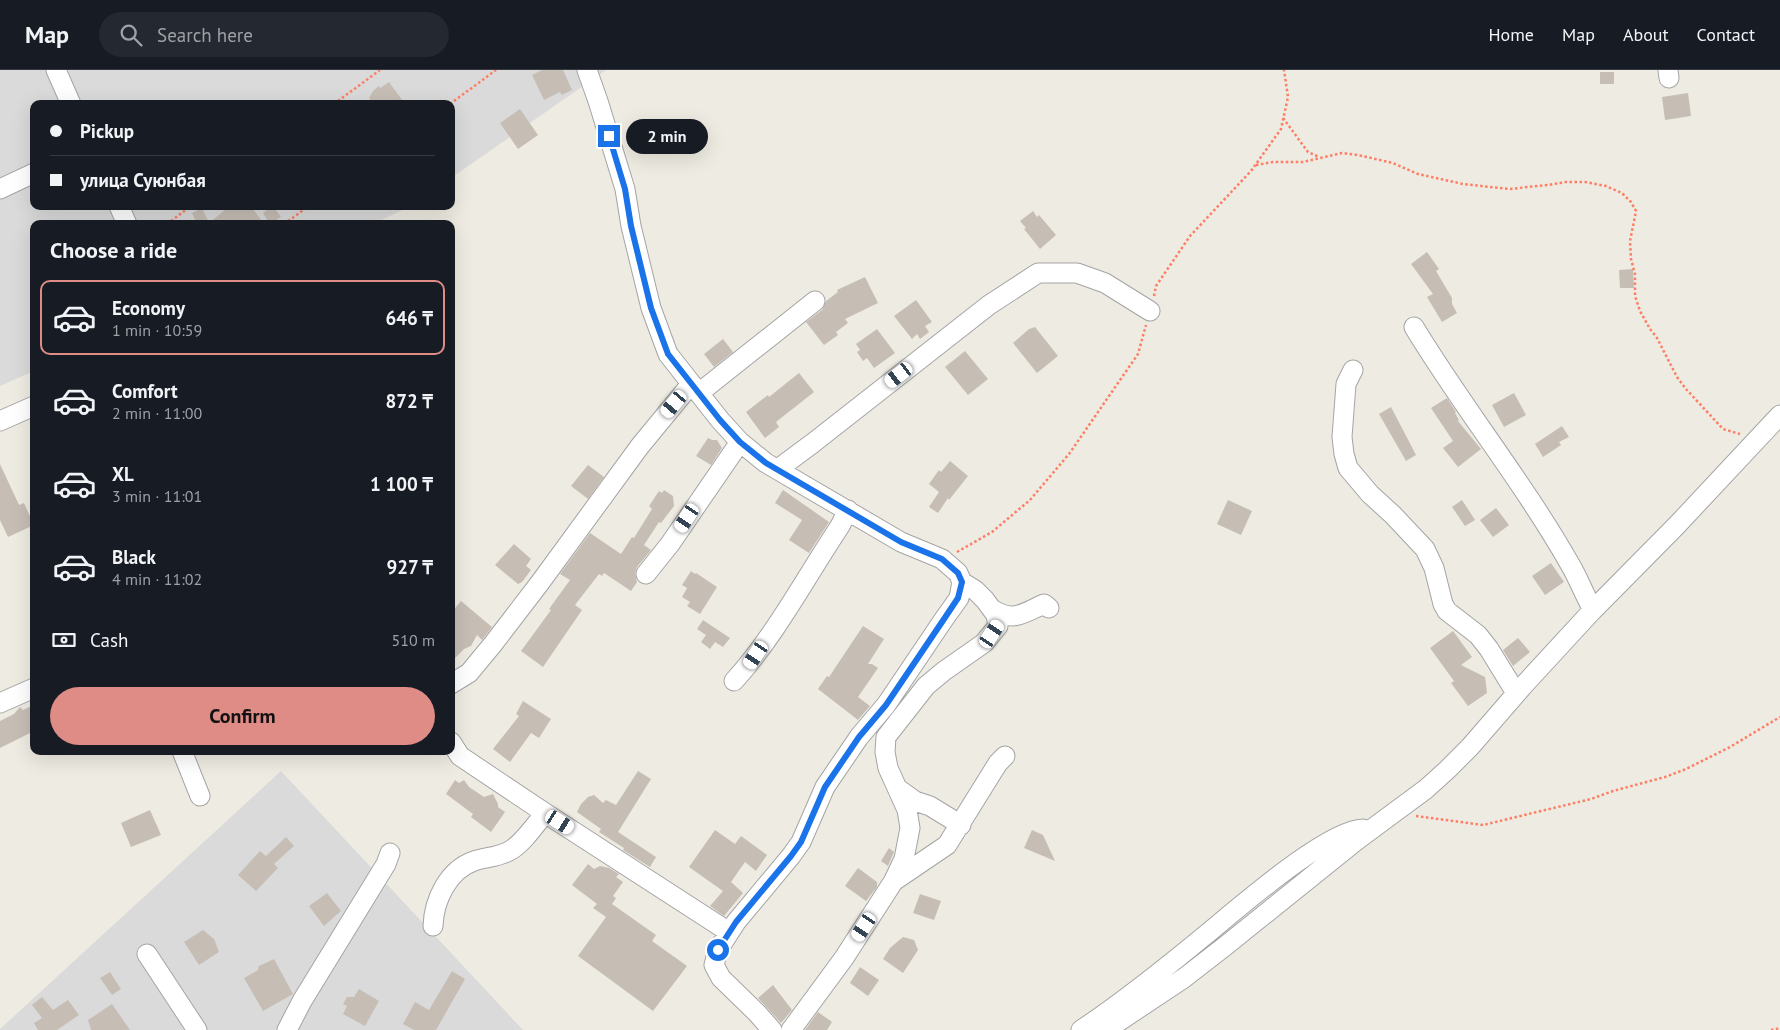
<!DOCTYPE html>
<meta charset="utf-8">
<style>
:root{--surface:#171b24;--page:#242831;--text:#f1f3f6;--muted:#9ea1a6;--line:#363941;--accent:#df8c87}
body{margin:0;font-family:"PT Sans",sans-serif;background:var(--page);color:var(--text);height:100vh;display:flex;flex-direction:column;font-size:19px;white-space:nowrap}
*{box-sizing:border-box;margin:0}
p{font-size:16px;color:var(--muted)}
.icon{flex:none;width:28px;height:28px;fill:none;stroke:currentColor;stroke-width:2;stroke-linecap:round;stroke-linejoin:round}
.map{position:relative;flex:1;overflow:hidden}
.panel{position:absolute;left:30px;top:150px;width:425px;height:535px;display:flex;flex-direction:column;background:var(--surface);border-radius:10px;box-shadow:0 5px 20px #0002}
.panel>*{flex:none}
.banner{position:absolute;left:30px;top:30px;width:425px;height:110px;border-radius:10px;box-shadow:0 5px 20px #0002;display:grid;align-content:center;height:110px;padding:0 20px;background:var(--surface)}
.end{position:absolute;width:22px;height:22px;margin:-11px;border:6px solid #1a73e8;background:#fff;box-shadow:0 0 0 2px #fff}
.from{border-radius:50%}
.bubble{position:absolute;height:35px;border-radius:18px;background:var(--surface);box-shadow:0 5px 20px #0002;font-size:16px;font-weight:700;line-height:35px;text-align:center}
.car{position:absolute;width:15px;height:30px;margin:-15px -8px;border-radius:6px;box-shadow:0 0 4px 1px #0007;background:linear-gradient(#fff 24%,#345 0 40%,#fff 0 76%,#345 0 86%,#fff 0)}
.banner b{display:flex;align-items:center;gap:18px;height:48px;font-size:19px}
.banner b+b{border-top:1px solid var(--line)}
.banner i{width:12px;height:12px;background:var(--text)}
ul{padding:0;list-style:none}
li{display:flex;align-items:center;gap:15px;height:75px;margin:0 10px 8px;padding:0 10px;border:2px solid transparent;border-radius:10px}
li div{flex:1}
li b{display:block;font-size:19px}
li em{font-style:normal;font-weight:700}
li.current{border-color:var(--accent)}
li>.icon{width:45px;height:45px;stroke-width:1.5}
h2{padding:0 20px;font-size:22px;line-height:60px}
.pay{display:flex;align-items:center;gap:12px;height:55px;padding:0 20px;font-size:19px}
.pay p{margin-inline-start:auto}
.cta{display:flex;gap:10px;margin-top:auto;padding:10px 20px}
.cta a{flex:1;height:58px;border-radius:30px;background:var(--accent);color:#111;font-size:20px;font-weight:700;line-height:58px;text-align:center}
header{display:flex;align-items:center;gap:30px;box-sizing:border-box;height:70px;padding:0 25px;background:var(--surface);border-bottom:1px solid var(--line)}
header strong{font-size:24px}
nav{display:flex;gap:28px;margin-inline-start:auto;font-size:18px}
.search{width:350px;height:45px;background:var(--page);display:flex;align-items:center;gap:12px;box-sizing:border-box;padding:0 18px;border-radius:28px;color:var(--muted);font-size:19px}
.map>svg:first-child{display:block}
.residential{fill:#dbdada}
.building{fill:#c6beb5}
.lines{fill:none;stroke-linecap:round;stroke-linejoin:round}
.minor-casing{stroke:#a4a4a4;stroke-width:21}
.path{stroke:#fd7e64;stroke-width:2.5;stroke-dasharray:2.5 2.5;stroke-linecap:butt}
.minor{stroke:#fff;stroke-width:19}
.route{stroke:#1a73e8;stroke-width:6}
</style>
<header>
<strong>Map</strong>
<div class="search"><svg class="icon" aria-label="search" viewBox="0 0 24 24"><circle cx="10" cy="10" r="6"/><path d="M15 15l6 6"/></svg>Search here</div>
<nav><a>Home</a><a>Map</a><a>About</a><a>Contact</a></nav>
</header>
<div class="map">
<svg width="1780" height="960" viewBox="0 0 1780 960">
<rect width="100%" height="100%" fill="#eeebe2"/>
<path class="residential" d="M0 0H606L451 108V34H34V136H411L373 154H34V301L0 316Z
M281 701 523 960H0V959Z"/>
<path class="building" d="M542 0H563L572 20 562 25 560 22 544 30 532 5Z
M1600 2H1614V14H1600Z
M389 12 405 34H373L369 28 373 21 379 16 380 18Z
M1688 23 1691 46 1665 50 1662 27Z
M520 39 538 65 518 79 500 53Z
M226 136H251L264 154H197L192 143 202 138 209 153 226 139Z
M273 136 281 147 270 154 263 143Z
M1033 141 1037 147 1039 145 1056 165 1040 179 1024 159 1026 158 1020 151Z
M1427 182 1439 199 1436 201 1452 228V234L1457 243 1442 252 1427 227 1433 224 1411 194Z
M1633 199 1634 218H1620L1619 200Z
M865 207 878 233 845 249 848 253 836 262 838 265 824 275 806 252 822 240 826 231 838 222 837 220Z
M916 230 932 252 925 256 929 262 920 269 917 264 912 269 894 246Z
M1035 257 1058 286 1037 303 1013 273 1029 259Z
M877 259 895 283 874 298 867 288 863 291 857 282 860 280 856 274Z
M723 269 733 282 714 297 704 284Z
M965 281 988 309 968 325 945 297Z
M799 303 814 322 776 352 779 357 765 368 746 342 768 325 769 327Z
M1514 323 1526 345 1504 357 1492 335Z
M1447 328 1456 342 1455 343 1459 350 1458 351 1481 379 1458 397 1443 378 1453 371 1431 338Z
M1391 337 1416 385 1406 391 1379 344Z
M1562 356 1569 367 1559 372 1561 375 1543 387 1535 374Z
M708 368 712 370H717L722 378 711 395 696 386Z
M950 391 968 406 949 430 948 428 938 443 929 437 939 422 929 414 939 400 941 402Z
M0 394 19 435 24 433 34 455 8 467 0 450Z
M588 395 604 407 588 429 571 416Z
M664 420 673 426 674 436 661 453 659 452 644 475 651 480 637 497 635 503 637 512 631 521 604 503 602 506 599 504 575 535 582 540 543 597 521 581 551 540 549 539 570 510 560 504 590 463 621 484 632 467 634 468 652 439 649 436 659 421 662 423Z
M783 420 829 452 809 483 789 470 802 450 775 433Z
M1228 430 1252 441 1241 465 1217 454Z
M1462 430 1475 450 1465 456 1452 437Z
M1496 438 1509 455 1493 467 1480 450Z
M514 474 531 489 526 496 531 500 522 512 518 514 495 495Z
M1551 493 1564 512 1545 525 1532 506Z
M691 501 695 504 696 503 717 517 700 544 687 536 690 532 682 527 687 518 682 515Z
M461 531 492 557 482 570 477 565 471 576 464 579 451 592V543Z
M703 550 730 568 723 577 715 572 710 579 701 572 706 565 697 559Z
M863 556 884 569 868 594H872L878 598 858 627 870 636 858 650 818 619 827 606 829 607Z
M1453 561 1472 587 1461 595 1485 607 1487 623 1468 636 1451 613 1454 611 1430 578Z
M1518 568 1530 582 1513 596 1503 580Z
M523 631 551 649 539 668 531 663 510 692 493 679 519 646 516 644Z
M34 635V661L0 678V651L14 644 20 637 23 640Z
M638 701 651 709 618 762 656 787 650 797 623 780 624 778 599 762 601 759 577 742 581 734 588 727 594 725 603 733 606 730 616 735Z
M455 710 459 713 464 710 469 717 484 727 493 724 498 734V737L505 742 491 762 471 747 473 744 446 724Z
M150 740 161 765 131 777 121 753Z
M715 760 735 774 741 766 767 785 756 801 745 792 731 812 743 823 724 846 710 836 723 821 689 797Z
M1032 760 1043 765 1055 791 1024 778Z
M286 767 294 776 274 794 278 798 256 821 238 805 260 781 266 786Z
M889 778 894 782 888 796 881 791Z
M588 794 594 799 600 796 609 798 619 804 616 807 623 812 613 826 616 828 612 834 656 865 652 871 687 896 653 941 578 886 606 847 593 838 597 834 572 815Z
M858 798 877 812V817L866 831 845 816Z
M327 823 341 841 324 856 309 836Z
M920 824 941 831 934 850 913 843Z
M203 860 214 869 219 882 199 895 184 872Z
M903 867 914 870 918 880 903 903 883 889 890 878Z
M274 889 293 924 263 941 244 908 258 900 259 896Z
M860 897 879 910 868 926 850 913Z
M452 901 465 909 436 960H414L403 954 415 932 429 940Z
M110 902 121 919 112 925 100 908Z
M773 915 792 940 781 953 758 928Z
M359 919 379 931 365 956 343 944 347 936 343 934 347 927H354Z
M42 927 53 940 68 930 79 945 57 960H38L34 953 42 948 32 935Z
M112 934 130 960H91L88 950Z
M818 942 832 952 827 960H805Z"/>
<g class="lines">
<defs>
<path id="minor" d="M56 0 71 34
M587 0 598 31 625 119 631 156 651 238 668 284 720 350 740 372 766 393 901 472 942 489 958 503 962 512 975 520 985 530 996 545 998 556 984 573 944 601 926 616 886 667 885 682 888 698 907 740 910 758 904 789 893 812 844 888 791 960
M1668 0 1669 8
M0 119 34 103
M119 136 127 154
M1414 257C1463 338 1524 413 1571 496 1579 510 1585 526 1593 540
M1353 300 1346 314 1342 367 1344 384 1348 398 1370 424 1393 445 1425 479 1434 498 1443 534 1447 541 1478 565 1489 579 1516 623
M699 323 815 231
M0 351 34 336
M778 399 813 373 989 235 1038 203H1077L1105 213 1150 241
M646 504 670 474 740 372
M992 539C1014 553 1023 543 1044 534L1049 538
M734 611C775 566 806 507 840 456L848 440
M451 614 469 603 493 574 539 514 640 376 691 314
M0 633 34 618
M451 672 460 686 545 743 729 862
M182 681 200 726
M897 718 915 731 930 736 961 755
M894 811 947 775 998 693 1005 686
M433 856C434 830 448 800 474 791 486 787 500 787 511 780 523 773 536 754 545 743
M147 884 197 960
M287 960 302 931 386 794 390 783
M772 960 757 943 721 908 714 895 718 880 736 852 791 786 801 772 825 717 859 667 886 635 944 549 959 528 962 512
M1081 960C1123 932 1163 900 1203 867 1234 842 1326 760 1363 759
M1106 960 1184 908 1224 877 1357 770 1426 719 1447 700 1470 677 1522 617 1592 541 1677 455 1780 345"/>
</defs>
<use href="#minor" class="minor-casing"/>
<path class="path" d="M334 34 380 0
M450 34 496 0
M1283 48 1308 82 1319 87
M1256 95 1273 92H1303L1342 83 1358 85 1393 93 1418 104 1463 114 1509 119 1548 115 1566 112H1585L1606 116 1622 123 1631 132 1636 141 1630 171 1631 189 1635 204V226L1640 241 1650 259 1657 268 1677 307 1686 319 1723 359 1740 364
M167 154 191 136
M284 154 309 136
M1154 226 1156 216 1190 166 1251 101 1281 59 1288 27 1284 0
M957 482 992 462 1030 430 1069 384 1138 284 1146 255
M1416 746 1483 755 1591 729 1613 721 1665 707 1686 699 1730 677 1780 647
M1771 960 1780 958"/>
<use href="#minor" class="minor"/>
</g>
<g class="lines">
<path class="route" d="M609 66 625 119 631 156 651 238 668 284 720 350 740 372 766 393 901 472 942 489 958 503 962 512 958 528 944 549 886 635 859 667 825 717 801 772 791 786 736 852 718 880"/>
</g>
</svg>
<i class="end from" style="left:718px;top:880px"></i>
<i class="end" style="left:609px;top:66px"></i>
<div class="bubble" style="left:626px;top:49px;width:82px">2 min</div>
<i class="car" style="left:899px;top:305px;rotate:232deg"></i>
<i class="car" style="left:674px;top:334px;rotate:220deg"></i>
<i class="car" style="left:687px;top:448px;rotate:213deg"></i>
<i class="car" style="left:992px;top:564px;rotate:34deg"></i>
<i class="car" style="left:756px;top:585px;rotate:214deg"></i>
<i class="car" style="left:560px;top:752px;rotate:122deg"></i>
<i class="car" style="left:864px;top:857px;rotate:213deg"></i>
<div class="banner">
<b><i class="from"></i>Pickup</b>
<b><i></i>улица Суюнбая</b>
</div>
<section class="panel">
<h2>Choose a ride</h2>
<ul>
<li class="current"><svg class="icon" aria-label="car" viewBox="0 0 24 24"><path d="M5 17H2v-5l4-1 3-4h7l3 4 3 1v5h-3M9 17h6M6 11h13"/><circle cx="7" cy="17" r="2"/><circle cx="17" cy="17" r="2"/></svg><div><b>Economy</b><p>1 min · 10:59</p></div><em>646 ₸</em></li>
<li><svg class="icon" aria-label="car" viewBox="0 0 24 24"><path d="M5 17H2v-5l4-1 3-4h7l3 4 3 1v5h-3M9 17h6M6 11h13"/><circle cx="7" cy="17" r="2"/><circle cx="17" cy="17" r="2"/></svg><div><b>Comfort</b><p>2 min · 11:00</p></div><em>872 ₸</em></li>
<li><svg class="icon" aria-label="car" viewBox="0 0 24 24"><path d="M5 17H2v-5l4-1 3-4h7l3 4 3 1v5h-3M9 17h6M6 11h13"/><circle cx="7" cy="17" r="2"/><circle cx="17" cy="17" r="2"/></svg><div><b>XL</b><p>3 min · 11:01</p></div><em>1 100 ₸</em></li>
<li><svg class="icon" aria-label="car" viewBox="0 0 24 24"><path d="M5 17H2v-5l4-1 3-4h7l3 4 3 1v5h-3M9 17h6M6 11h13"/><circle cx="7" cy="17" r="2"/><circle cx="17" cy="17" r="2"/></svg><div><b>Black</b><p>4 min · 11:02</p></div><em>927 ₸</em></li>
</ul>
<div class="pay"><svg class="icon" aria-label="cash" viewBox="0 0 24 24"><path d="M3 7h18v10H3z"/><circle cx="12" cy="12" r="2"/></svg>Cash<p>510 m</p></div>
<div class="cta"><a>Confirm</a></div>
</section>
</div>
